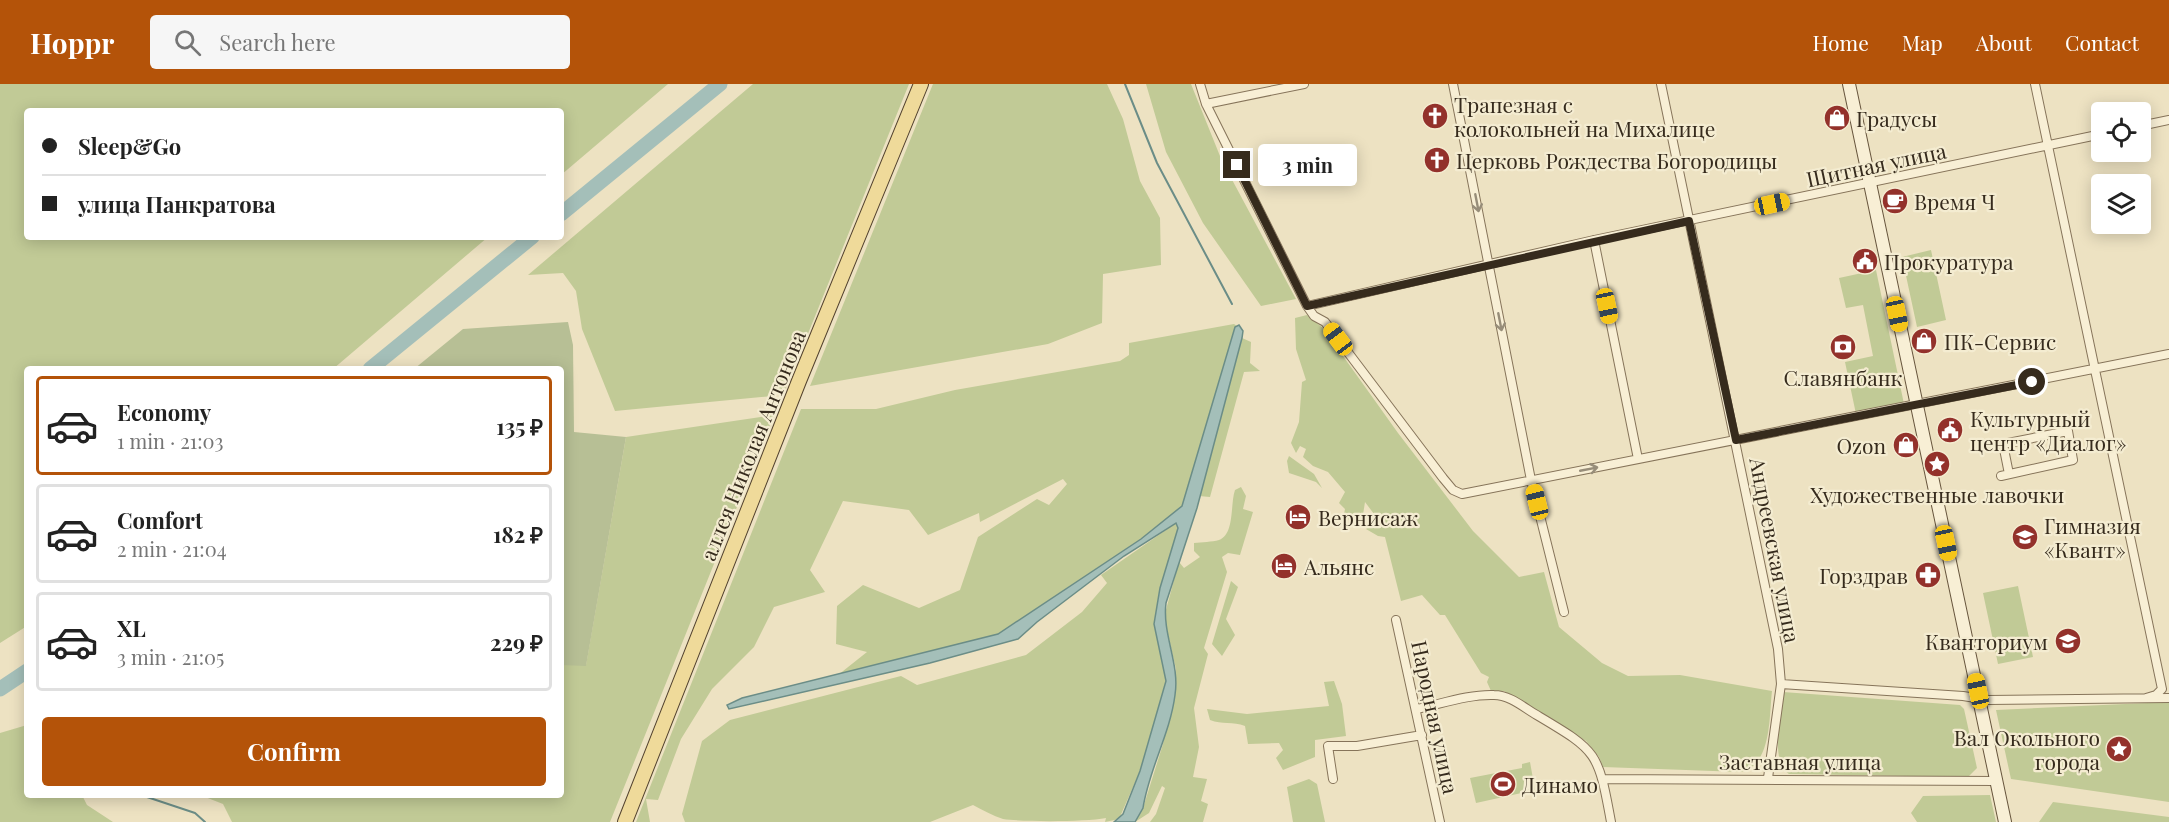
<!DOCTYPE html>
<meta charset="utf-8">
<style>
:root{--surface:#fff;--page:#f6f6f6;--text:#222;--muted:#767676;--line:#e0e0e0;--accent:#b45309}
body{margin:0;font-family:"Playfair Display",serif;background:var(--page);color:var(--text);height:100vh;display:flex;flex-direction:column;font-size:22px;white-space:nowrap}
*{box-sizing:border-box;margin:0}
p{font-size:20px;color:var(--muted)}
.icon{flex:none;width:33px;height:33px;fill:none;stroke:currentColor;stroke-width:2;stroke-linecap:round;stroke-linejoin:round}
.map{position:relative;flex:1;overflow:hidden}
.details{position:absolute;left:24px;top:282px;width:540px;height:432px;display:flex;flex-direction:column;background:var(--surface);border-radius:6px;box-shadow:0 3px 15px #0003}
.details>*{flex:none}
.guide{position:absolute;left:24px;top:24px;width:540px;height:132px;border-radius:6px;box-shadow:0 3px 15px #0003;display:grid;align-content:center;height:132px;padding:0 18px;background:var(--surface)}
.controls{position:absolute;left:2091px;top:18px;display:grid;gap:12px}
.controls a{display:grid;place-items:center;width:60px;height:60px;border-radius:6px;background:var(--surface);box-shadow:0 3px 15px #0003;font-size:30px}
.end{position:absolute;width:27px;height:27px;margin:-14px;border:8px solid #362b1d;background:#fff;box-shadow:0 0 0 3px #fff}
.from{border-radius:50%}
.bubble{position:absolute;height:42px;border-radius:6px;background:var(--surface);box-shadow:0 3px 15px #0003;font-size:20px;font-weight:700;line-height:42px;text-align:center}
.car{position:absolute;width:18px;height:36px;margin:-18px -9px;border-radius:8px;box-shadow:0 0 4px 2px #0007;background:linear-gradient(#f5c518 24%,#345 0 40%,#f5c518 0 76%,#345 0 86%,#f5c518 0)}
.guide b{display:flex;align-items:center;gap:21px;height:57px;font-size:22px}
.guide b+b{border-top:2px solid var(--line)}
.guide i{width:15px;height:15px;background:var(--text)}
ul{padding:10px 0 0;list-style:none}
li{display:flex;align-items:center;gap:18px;height:99px;margin:0 12px 9px;padding:0 6px;border:3px solid var(--line);border-radius:6px}
li div{flex:1}
li b{display:block;font-size:22px}
li em{font-style:normal;font-weight:700}
li.selected{border-color:var(--accent)}
li>.icon{width:54px;height:54px;stroke-width:1.5}
.primary-button{display:flex;gap:12px;margin-top:auto;padding:12px 18px}
.primary-button a{flex:1;height:69px;border-radius:6px;background:var(--accent);color:#fff;font-size:24px;font-weight:700;line-height:69px;text-align:center}
header{display:flex;align-items:center;gap:36px;box-sizing:border-box;height:84px;padding:0 30px;background:var(--accent);color:#fff}
header strong{font-size:28px}
nav{display:flex;gap:33px;margin-inline-start:auto;font-size:21px}
.search{width:420px;height:54px;background:var(--page);display:flex;align-items:center;gap:15px;box-sizing:border-box;padding:0 21px;border-radius:6px;color:var(--muted);font-size:22px}
.map>svg:first-child{display:block}
.green{fill:#c1ca96}
.cemetery{fill:#b7bf95}
.water{fill:#a4bfb9;stroke:#6b8d87;stroke-width:1.5}
.lines{fill:none;stroke-linecap:round;stroke-linejoin:round}
.stream{stroke:#6b8d87;stroke-width:2}
.river{stroke:#a4bfb9;stroke-width:15}
.minor-casing{stroke:#86745a;stroke-width:10}
.secondary-casing{stroke:#67553d;stroke-width:14}
.primary-casing{stroke:#53422e;stroke-width:16}
.minor{stroke:#f8efd5;stroke-width:8}
.secondary{stroke:#f8efd5;stroke-width:12}
.primary{stroke:#efda9a;stroke-width:14}
.oneway{stroke:#978d79}
.route{stroke:#362b1d;stroke-width:8}
.labels{text-anchor:middle;dominant-baseline:central;stroke-width:4.5;stroke-linejoin:round;paint-order:stroke}
.poi-label{font-size:21px;fill:#362b1d;stroke:#f4ecd1;text-anchor:start}
.street-label{font-size:21px;fill:#362b1d;stroke:#f4ecd1}
</style>
<header>
<strong>Hoppr</strong>
<div class="search"><svg class="icon" aria-label="search" viewBox="0 0 24 24"><circle cx="10" cy="10" r="6"/><path d="M15 15l6 6"/></svg>Search here</div>
<nav><a>Home</a><a>Map</a><a>About</a><a>Contact</a></nav>
</header>
<div class="map">
<svg width="2169" height="738" viewBox="0 0 2169 738">
<rect width="100%" height="100%" fill="#ede2c2"/>
<path class="green" d="M0 0H668L561 91V27H27V153H488L333 285H27V542L0 559Z
M753 0H909L786 304 773 312 615 327 582 245 576 207 563 189 528 191Z
M933 0H1107L1123 35 1140 97 1160 134 1161 181 1103 190 1102 239 1048 260 810 302Z
M1146 0H1191L1222 77 1296 215 1261 222 1203 139 1166 68Z
M1931 166 1946 236 1917 243 1902 173Z
M1876 186 1904 320 1856 330 1845 278 1873 272 1863 221 1846 224 1839 194Z
M1307 231 1323 244 1398 349 1473 447 1519 493 1544 488 1559 543 1602 579 1628 592 1680 591 1772 607C1769 632 1772 681 1741 688L1603 683 1599 673 1586 657 1504 607H1491L1487 598 1489 593 1481 589 1445 531H1440L1422 511 1401 517 1385 453 1378 452 1366 445 1377 434 1365 418 1362 437 1343 435 1345 425 1339 419 1345 408 1328 388 1313 382 1303 373 1306 365 1300 362 1296 369 1291 359 1299 338 1302 298 1306 296 1296 265 1295 234Z
M1234 240 1237 242 1182 422 1141 455 998 550 838 591 867 568 836 560 837 522 863 501 919 524 960 506 978 453 1037 415 1049 421 1067 400 1063 395 980 438 979 429 928 451 909 426 843 417 810 486 825 508 774 523 754 563 712 605 681 655 658 716 646 715 650 738H636L801 325H876L955 306 1120 277 1129 271V259Z
M1242 254 1251 258 1250 279 1260 287 1244 288 1210 413 1199 412Z
M774 331 610 738H232L223 720 200 711H561V581H586L626 353Z
M1289 372 1314 390 1322 404 1316 398 1289 389 1287 377Z
M1241 403 1246 412 1243 425 1253 428 1240 471 1228 469 1222 473 1227 488 1204 564 1208 570 1194 624 1199 663 1193 693 1207 695 1201 717 1208 720 1203 738H1150L1156 730 1165 704 1162 702 1149 729 1135 738 1143 724 1163 660 1176 585 1164 533 1179 478 1184 484 1200 473 1194 467V459C1202 458 1212 458 1219 456 1235 450 1230 420 1235 406Z
M1176 439 1178 444 1160 504 1154 540 1166 597 1140 687 1119 735 1105 738 1106 734C1085 738 1024 738 1003 735 993 732 983 726 973 721L930 738H685L682 730 702 657 730 636 901 592 917 601 1026 571 1082 528 1107 499 1101 491Z
M1231 497 1238 503 1226 535 1235 551 1222 572 1212 560Z
M2018 502 2033 573 1998 580 1983 509Z
M1334 597 1342 620 1346 652 1315 656V673L1283 686 1276 674 1283 666 1279 659 1248 660 1245 642C1233 637 1222 641 1210 636L1207 625 1247 630 1329 622 1324 598Z
M1783 608 1960 621 1964 625 1977 684 1968 693 1789 690C1769 678 1782 629 1783 608Z
M2169 618V718L2011 695 1996 626Z
M27 641V711H82L87 721 113 738H0V649Z
M1530 678 1535 706 1476 719 1470 694 1522 684V680Z
M1309 695 1317 700 1325 738H1293L1287 703Z
M1990 711 1996 738H1917L1911 729 1923 712Z
M2053 718 2169 733V738H2039Z"/>
<path class="cemetery" d="M568 238 573 261 574 348 626 353 586 582 561 581V285H414L463 245Z"/>
<path class="water" d="M1239 241 1243 247 1242 254 1197 424 1166 519C1162 550 1180 580 1175 611 1170 650 1149 685 1143 724L1135 738H1114L1123 730 1140 687 1166 597 1154 540 1160 504 1178 444 1176 439 1124 472 1037 538 1018 555 930 579 729 625 727 621 742 614 998 550 1141 455 1182 422 1235 243Z"/>
<g class="lines">
<path class="stream" d="M1125 0 1157 79 1232 220
M141 711 195 729 205 738"/>
<path class="river" d="M561 130 720 0
M370 285 532 153
M0 605 27 587"/>
<defs>
<path id="minor" d="M1200 0 1206 20 1307 222 1314 232 1325 238 1443 394 1453 406 1462 410 2169 270
M1453 0 1531 396 1564 528
M1661 0 1778 565 1781 600 1768 694
M2035 0 2162 605 2156 611 2146 614
M1206 20 1304 0
M2140 42 2169 36
M1594 156 1638 375
M1307 222 1594 156 2102 50
M2001 392 2073 376 2068 347 2003 360 2009 390
M1396 536 1440 738
M1781 600 1963 612 1988 616 2169 614
M1417 625C1441 620 1469 610 1494 611 1509 611 1522 622 1535 630 1597 667 1598 666 1611 738
M1333 695 1328 662H1357L1422 651
M1604 695 1996 697"/>
<path id="secondary" d="M1849 0 2005 738"/>
<path id="primary" d="M625 738 799 297 921 0"/>
</defs>
<use href="#minor" class="minor-casing"/>
<use href="#secondary" class="secondary-casing"/>
<use href="#primary" class="primary-casing"/>
<use href="#minor" class="minor"/>
<use href="#secondary" class="secondary"/>
<use href="#primary" class="primary"/>
</g>
<defs><path id="oneway-shaft" d="M-6 0H5M1.5-3L5.5 0L1.5 3" fill="none" stroke-width="1.6" stroke-linecap="round" stroke-linejoin="round" transform="scale(1.5)"/></defs>
<g class="oneway">
<use href="#oneway-shaft" transform="translate(1477 119) rotate(79)"/>
<use href="#oneway-shaft" transform="translate(1500 238) rotate(79)"/>
<use href="#oneway-shaft" transform="translate(1589 385) rotate(-11)"/>
</g>
<g class="lines">
<path class="route" d="M1237 81 1307 222 1689 137 1736 356 2032 298"/>
</g>
<defs>
<symbol id="church-disc" viewBox="-11 -11 22 22"><circle r="9.5" fill="#93312b" stroke="#f4ecd1"/><path d="M-1.2-6h2.4v3.5h3.3v2.4h-3.3V6h-2.4V-.1h-3.3v-2.4h3.3Z" fill="#fff"/></symbol>
<symbol id="shop-disc" viewBox="-11 -11 22 22"><circle r="9.5" fill="#93312b" stroke="#f4ecd1"/><path d="M-5-2.5h2.3a2.7 3.5 0 0 1 5.4 0H5L5.5 6h-11ZM-1.5-2.5h3a1.5 2.3 0 0 0-3 0Z" fill="#fff"/></symbol>
<symbol id="cafe-disc" viewBox="-11 -11 22 22"><circle r="9.5" fill="#93312b" stroke="#f4ecd1"/><path d="M-5.5-4.5H6V0H3Q3 3.5 0 3.5H-2.5Q-5.5 3.5-5.5 0ZM3-3.2v2h1.7v-2ZM-6 4.5H4V6H-6Z" fill="#fff"/></symbol>
<symbol id="civic-disc" viewBox="-11 -11 22 22"><circle r="9.5" fill="#93312b" stroke="#f4ecd1"/><path d="M-.6-6.5H3V-4.5H.6V-3L4-1V1h2V6H-6V1h2V-1L-.6-3ZM-1.2 2.5V6h2.4V2.5Z" fill="#fff"/></symbol>
<symbol id="bank-disc" viewBox="-11 -11 22 22"><circle r="9.5" fill="#93312b" stroke="#f4ecd1"/><path d="M-6-4H6V4H-6ZM0-2.3a2.3 2.3 0 1 0 0 4.6a2.3 2.3 0 1 0 0-4.6Z" fill="#fff"/></symbol>
<symbol id="sight-disc" viewBox="-11 -11 22 22"><circle r="9.5" fill="#93312b" stroke="#f4ecd1"/><path d="M0-6L1.8-2.2L6-1.7L2.9 1.2L3.7 5.4L0 3.3L-3.7 5.4L-2.9 1.2L-6-1.7L-1.8-2.2Z" fill="#fff"/></symbol>
<symbol id="hotel-disc" viewBox="-11 -11 22 22"><circle r="9.5" fill="#93312b" stroke="#f4ecd1"/><path d="M-6-4.5h1.5V1H6V5H4.5V3h-9V5H-6ZM-4 0a1.8 1.8 0 1 1 3.6 0ZM.5 0V-2.5h3Q6-2.5 6 0Z" fill="#fff"/></symbol>
<symbol id="school-disc" viewBox="-11 -11 22 22"><circle r="9.5" fill="#93312b" stroke="#f4ecd1"/><path d="M0-5L7-2L0 1L-7-2ZM-4 1L0 2.5L4 1V4Q0 6-4 4Z" fill="#fff"/></symbol>
<symbol id="pharmacy-disc" viewBox="-11 -11 22 22"><circle r="9.5" fill="#93312b" stroke="#f4ecd1"/><path d="M-2-6h4v4h4v4h-4v4h-4v-4h-4v-4h4Z" fill="#fff"/></symbol>
<symbol id="university-disc" viewBox="-11 -11 22 22"><circle r="9.5" fill="#93312b" stroke="#f4ecd1"/><path d="M0-5L7-2L0 1L-7-2ZM-4 1L0 2.5L4 1V4Q0 6-4 4Z" fill="#fff"/></symbol>
<symbol id="stadium-disc" viewBox="-11 -11 22 22"><circle r="9.5" fill="#93312b" stroke="#f4ecd1"/><path d="M0-5a6.5 5 0 1 0 0 10a6.5 5 0 1 0 0-10ZM-3.5-1.8h7v3.6h-7Z" fill="#fff"/></symbol>
</defs>
<g fill-rule="evenodd">
<use href="#church-disc" x="1420" y="17" width="30" height="30"/>
<use href="#shop-disc" x="1822" y="19" width="30" height="30"/>
<use href="#church-disc" x="1422" y="61" width="30" height="30"/>
<use href="#cafe-disc" x="1880" y="102" width="30" height="30"/>
<use href="#civic-disc" x="1850" y="162" width="30" height="30"/>
<use href="#shop-disc" x="1909" y="242" width="30" height="30"/>
<use href="#bank-disc" x="1828" y="248" width="30" height="30"/>
<use href="#civic-disc" x="1935" y="331" width="30" height="30"/>
<use href="#shop-disc" x="1891" y="346" width="30" height="30"/>
<use href="#sight-disc" x="1922" y="365" width="30" height="30"/>
<use href="#hotel-disc" x="1283" y="418" width="30" height="30"/>
<use href="#school-disc" x="2010" y="438" width="30" height="30"/>
<use href="#hotel-disc" x="1269" y="467" width="30" height="30"/>
<use href="#pharmacy-disc" x="1913" y="476" width="30" height="30"/>
<use href="#university-disc" x="2053" y="542" width="30" height="30"/>
<use href="#sight-disc" x="2104" y="650" width="30" height="30"/>
<use href="#stadium-disc" x="1488" y="685" width="30" height="30"/>
</g>
<g class="labels">
<g class="poi-label">
<text x="1454" y="20">Трапезная с<tspan x="1454" dy="24">колокольней на Михалице</tspan></text>
<text x="1856" y="34">Градусы</text>
<text x="1456" y="76">Церковь Рождества Богородицы</text>
<text x="1914" y="117">Время Ч</text>
<text x="1884" y="177">Прокуратура</text>
<text x="1944" y="257">ПК-Сервис</text>
<text x="1843" y="293" text-anchor="middle">Славянбанк</text>
<text x="1970" y="334">Культурный<tspan x="1970" dy="24">центр «Диалог»</tspan></text>
<text x="1886" y="361" text-anchor="end">Ozon</text>
<text x="1937" y="410" text-anchor="middle">Художественные лавочки</text>
<text x="1318" y="433">Вернисаж</text>
<text x="2044" y="441">Гимназия<tspan x="2044" dy="24">«Квант»</tspan></text>
<text x="1304" y="482">Альянс</text>
<text x="1908" y="491" text-anchor="end">Горздрав</text>
<text x="2048" y="557" text-anchor="end">Кванториум</text>
<text x="2100" y="653" text-anchor="end">Вал Окольного<tspan x="2100" dy="24">города</tspan></text>
<text x="1522" y="700">Динамо</text>
</g>
<g class="street-label">
<text transform="translate(1876 80) rotate(-12)">Щитная улица</text>
<text transform="translate(752 361) rotate(-68)">аллея Николая Антонова</text>
<text transform="translate(1776 466) rotate(79)">Андреевская улица</text>
<text transform="translate(1436 633) rotate(78)">Народная улица</text>
<text x="1800" y="677">Заставная улица</text>
</g>
</g>
</svg>
<div class="controls">
<a><svg class="icon" aria-label="locate" viewBox="0 0 24 24"><circle cx="12" cy="12" r="6"/><path d="M12 2v4M12 18v4M2 12h4M18 12h4"/></svg></a>
<a><svg class="icon" aria-label="layers" viewBox="0 0 24 24"><path d="M12 4l9 5-9 5-9-5zM3 14l9 5 9-5"/></svg></a>
</div>
<i class="end from" style="left:2032px;top:298px"></i>
<i class="end" style="left:1237px;top:81px"></i>
<div class="bubble" style="left:1258px;top:60px;width:99px">3 min</div>
<i class="car" style="left:1772px;top:120px;rotate:78deg"></i>
<i class="car" style="left:1607px;top:222px;rotate:168deg"></i>
<i class="car" style="left:1897px;top:230px;rotate:168deg"></i>
<i class="car" style="left:1338px;top:255px;rotate:323deg"></i>
<i class="car" style="left:1537px;top:418px;rotate:346deg"></i>
<i class="car" style="left:1946px;top:459px;rotate:168deg"></i>
<i class="car" style="left:1978px;top:607px;rotate:348deg"></i>
<div class="guide">
<b><i class="from"></i>Sleep&amp;Go</b>
<b><i></i>улица Панкратова</b>
</div>
<section class="details">
<ul>
<li class="selected"><svg class="icon" aria-label="car" viewBox="0 0 24 24"><path d="M5 17H2v-5l4-1 3-4h7l3 4 3 1v5h-3M9 17h6M6 11h13"/><circle cx="7" cy="17" r="2"/><circle cx="17" cy="17" r="2"/></svg><div><b>Economy</b><p>1 min · 21:03</p></div><em>135 ₽</em></li>
<li><svg class="icon" aria-label="car" viewBox="0 0 24 24"><path d="M5 17H2v-5l4-1 3-4h7l3 4 3 1v5h-3M9 17h6M6 11h13"/><circle cx="7" cy="17" r="2"/><circle cx="17" cy="17" r="2"/></svg><div><b>Comfort</b><p>2 min · 21:04</p></div><em>182 ₽</em></li>
<li><svg class="icon" aria-label="car" viewBox="0 0 24 24"><path d="M5 17H2v-5l4-1 3-4h7l3 4 3 1v5h-3M9 17h6M6 11h13"/><circle cx="7" cy="17" r="2"/><circle cx="17" cy="17" r="2"/></svg><div><b>XL</b><p>3 min · 21:05</p></div><em>229 ₽</em></li>
</ul>
<div class="primary-button"><a>Confirm</a></div>
</section>
</div>
